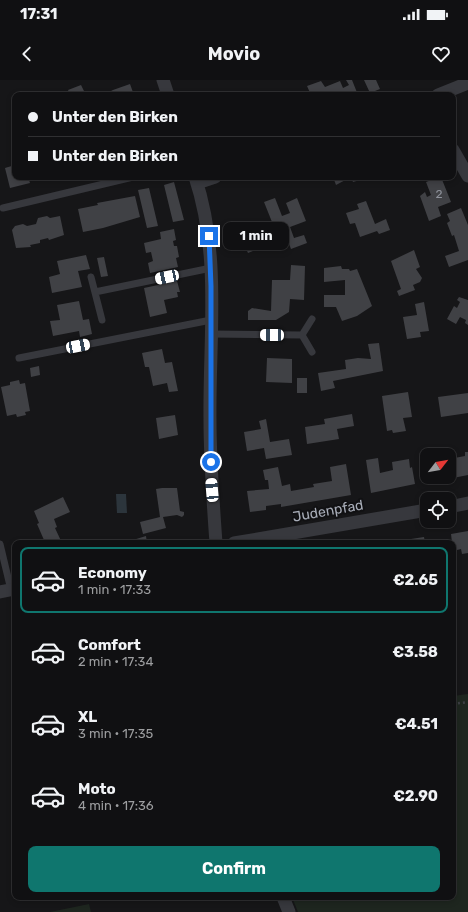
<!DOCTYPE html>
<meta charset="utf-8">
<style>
:root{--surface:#101012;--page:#19191b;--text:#f1f3f6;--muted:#9c9d9f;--line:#303032;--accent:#0f766e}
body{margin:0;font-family:Rubik,sans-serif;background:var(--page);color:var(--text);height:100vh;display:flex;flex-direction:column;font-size:15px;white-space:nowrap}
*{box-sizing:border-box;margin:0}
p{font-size:13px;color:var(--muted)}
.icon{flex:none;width:22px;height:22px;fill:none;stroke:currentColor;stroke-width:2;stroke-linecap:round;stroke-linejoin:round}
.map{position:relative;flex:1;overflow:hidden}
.panel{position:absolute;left:12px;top:460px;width:444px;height:360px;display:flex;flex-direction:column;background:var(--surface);border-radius:8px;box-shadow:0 2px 6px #0003,0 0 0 1px var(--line)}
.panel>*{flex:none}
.hud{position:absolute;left:12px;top:12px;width:444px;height:88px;border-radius:8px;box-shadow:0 2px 6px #0003,0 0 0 1px var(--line);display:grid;align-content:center;height:88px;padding:0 16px;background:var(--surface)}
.needle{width:26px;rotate:59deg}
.controls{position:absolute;left:420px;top:368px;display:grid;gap:8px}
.controls a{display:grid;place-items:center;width:36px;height:36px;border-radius:8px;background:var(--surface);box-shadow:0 2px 6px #0003,0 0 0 1px var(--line);font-size:20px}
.end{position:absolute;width:18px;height:18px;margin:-9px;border:5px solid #1a73e8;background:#fff;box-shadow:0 0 0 2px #fff}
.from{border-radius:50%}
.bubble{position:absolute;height:28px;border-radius:8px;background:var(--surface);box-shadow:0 2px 6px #0003,0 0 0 1px var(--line);font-size:13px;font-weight:700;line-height:28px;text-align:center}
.car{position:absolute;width:12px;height:24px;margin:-12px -6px;border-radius:5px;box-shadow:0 0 3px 1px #0007;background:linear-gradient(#fff 24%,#345 0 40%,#fff 0 76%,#345 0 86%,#fff 0)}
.hud b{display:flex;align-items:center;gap:14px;height:38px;font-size:15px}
.hud b+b{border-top:1px solid var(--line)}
.hud i{width:10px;height:10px;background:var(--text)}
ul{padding:7px 0 0;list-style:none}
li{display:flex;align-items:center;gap:12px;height:66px;margin:0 8px 6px;padding:0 8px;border:2px solid transparent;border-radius:8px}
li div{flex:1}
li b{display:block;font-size:15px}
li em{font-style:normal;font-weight:700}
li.current{border-color:var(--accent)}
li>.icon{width:36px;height:36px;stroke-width:1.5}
.cta{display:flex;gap:8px;margin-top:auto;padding:8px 16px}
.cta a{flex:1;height:46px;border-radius:8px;background:var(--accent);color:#fff;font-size:16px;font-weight:700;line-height:46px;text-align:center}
.status{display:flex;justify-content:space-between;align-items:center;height:28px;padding:0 20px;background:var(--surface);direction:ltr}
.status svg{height:11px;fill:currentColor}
header{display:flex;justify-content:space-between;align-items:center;height:52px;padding:0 16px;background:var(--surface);font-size:18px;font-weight:700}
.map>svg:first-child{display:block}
.green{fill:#1e261f}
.water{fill:#2c353c}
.building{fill:#404145}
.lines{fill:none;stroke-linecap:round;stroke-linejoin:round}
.path{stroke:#3d3f44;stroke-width:2.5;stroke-dasharray:2 3;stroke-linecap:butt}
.lane{stroke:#37383d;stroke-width:7}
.street{stroke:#37383d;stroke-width:13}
.route{stroke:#1a73e8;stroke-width:5}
.labels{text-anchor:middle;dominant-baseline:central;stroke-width:4;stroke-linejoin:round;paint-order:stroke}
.number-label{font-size:12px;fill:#8e929b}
.street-label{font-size:14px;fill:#a8adb8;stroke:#111113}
</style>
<div class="status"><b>17:31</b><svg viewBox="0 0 49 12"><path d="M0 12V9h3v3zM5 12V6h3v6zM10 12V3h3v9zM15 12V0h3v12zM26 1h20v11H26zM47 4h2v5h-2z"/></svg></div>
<header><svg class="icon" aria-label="back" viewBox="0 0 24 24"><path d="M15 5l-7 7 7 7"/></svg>Movio<svg class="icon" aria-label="heart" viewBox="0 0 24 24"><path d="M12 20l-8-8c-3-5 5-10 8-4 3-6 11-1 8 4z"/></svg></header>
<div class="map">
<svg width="468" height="832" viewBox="0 0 468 832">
<rect width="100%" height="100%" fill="#161618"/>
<path class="green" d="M468 614V832H298L292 817H453V616Z
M89 824 91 832H50Z"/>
<path class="water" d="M116 414H126L127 433H117Z"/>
<path class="building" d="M346 0H352L358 15H311L307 6 321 1 325 7 340 1 343 8 349 5Z
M364 0H376L380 9 370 13Z
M130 4 134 15H103L113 10Z
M81 5 86 15H70L68 10Z
M15 85V97H28L30 103 10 108 5 88Z
M333 97H359L360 100 353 102 351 97 336 105Z
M439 97H441L451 122 438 127 441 136 429 141 420 116 425 112 427 117 431 115 426 102Z
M174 102 184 140 173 142 164 105Z
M149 108 158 146 147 148 138 110Z
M135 116 140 137 103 148 83 152 78 129 98 125 97 123Z
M275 118 282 136 290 133 286 123 297 118 306 141 290 147 294 158 304 155 307 163 291 169 288 161 273 167 272 163 248 173 244 164 250 162 252 166 259 163 258 159 276 152 264 122Z
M366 121 375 144 386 139 390 150 379 154 377 151 360 157 355 143 350 144 346 133 359 129 357 124Z
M461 128 468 145V180L449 187 445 176 459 171 454 155 452 156 447 143 450 141 447 134Z
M47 136 50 138 60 136 64 155 49 160 48 158 40 160V163L30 165 31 167 16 168 12 150 15 146 23 144 27 146 36 144 38 138Z
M174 149 176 160 173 161 174 166H177L179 177 176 178 178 187 150 193 148 183 153 181 151 172 146 173 144 163 161 159 160 152Z
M414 170 420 187 416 189 422 198 420 202 413 205 415 210 399 216 397 211 401 209 391 181Z
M86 175 90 189 78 191 82 207 52 213 49 197 60 194 57 181Z
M104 177 108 196 101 197 97 178Z
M291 185 305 186 304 220 290 219 289 232 276 240H248V231L252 228 271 231 272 200H290Z
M341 186 342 189H349L350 191 357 189 372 226 357 236 342 241 336 227H324V215H345V200L324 202V188Z
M177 201 180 212H177L178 217 164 220 167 233 150 237 144 208Z
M459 217 468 220V245L465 243 466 240 460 237 456 244 447 239 454 226 457 228 460 222 457 220Z
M79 221 83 240 89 239 92 254 80 257 79 251 53 256 50 241 60 240 57 225Z
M424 222 429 251 420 252 421 257 407 259 403 237 417 235 415 224Z
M379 263 383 291 333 301 335 308 321 311 318 293 346 289 345 280 358 278 371 279 368 264Z
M162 269 165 283 172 282 178 311 169 312 167 303 153 306 149 287H145L142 273Z
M267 278 292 279V303L266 302Z
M39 286 40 295 31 297 30 288Z
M297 298H307V313H297Z
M19 300 20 304 25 303 30 331 25 332 26 335 17 337 16 334 7 336 1 307 10 305V302Z
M408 312 412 337 403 338 406 351 393 353 392 350 387 351 382 316Z
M468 313V333L441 337 438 317Z
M352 334 354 346 337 349 339 359 307 364 305 347 325 344 324 339Z
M175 335 178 355 159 359 156 338Z
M266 339 270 362 289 359 292 375 266 379 264 368 247 371 244 352 261 349 259 341Z
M465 372H468V395L438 401V397H449V379L465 376Z
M378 378 380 393 393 390 392 382 409 379 410 388 412 387 415 404 371 413 366 380Z
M346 384 351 415 281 427V424L266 426V430L250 432 247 411 269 409 268 400H265L263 390 278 387 282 406 290 404 291 411 314 407 313 404 332 401 330 387Z
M162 408H177L180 431 184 432V435L182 437 177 435 163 437 166 448 143 454 140 442 160 437 156 409Z
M63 417 70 432 54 439 57 447 55 448 62 463H38L44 460 37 444 39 443 34 431Z
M468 451V473L462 474 461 469 453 471 451 454Z
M146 456 147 463H134L133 460Z
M424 457 425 463H411V459Z"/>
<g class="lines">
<path class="path" d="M453 624 468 622"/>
<path class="lane" d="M3 128 133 97
M91 197 102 240
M95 212 211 188
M312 239 302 255 312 272
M211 254 302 255
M19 278 211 240
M0 464 11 510"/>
<path class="street" d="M163 0 168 15
M438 15 468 3
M453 70 468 96
M195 97C221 174 209 258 210 339 210 380 213 422 216 463
M197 103 215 97
M449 427 468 423
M234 463 427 430
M0 512 15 509
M283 817 289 832"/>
</g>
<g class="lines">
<path class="route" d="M209 156 211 206V382"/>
</g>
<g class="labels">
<g class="number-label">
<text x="439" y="114">2</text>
</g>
<g class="street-label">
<text transform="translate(328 431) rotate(-10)">Judenpfad</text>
</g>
</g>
</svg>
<div class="controls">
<a><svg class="needle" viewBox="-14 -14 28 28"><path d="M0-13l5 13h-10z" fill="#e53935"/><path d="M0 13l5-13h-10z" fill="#9c9d9f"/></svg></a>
<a><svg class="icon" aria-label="locate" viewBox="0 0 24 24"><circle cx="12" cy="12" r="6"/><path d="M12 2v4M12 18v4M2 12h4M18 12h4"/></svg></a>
</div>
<i class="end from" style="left:211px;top:382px"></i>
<i class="end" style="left:209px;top:156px"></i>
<div class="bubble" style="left:223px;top:142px;width:66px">1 min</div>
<i class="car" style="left:167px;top:197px;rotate:258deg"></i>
<i class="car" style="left:272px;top:255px;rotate:271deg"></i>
<i class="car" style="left:78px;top:266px;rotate:79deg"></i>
<i class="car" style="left:212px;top:410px;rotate:355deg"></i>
<div class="hud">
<b><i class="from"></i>Unter den Birken</b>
<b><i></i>Unter den Birken</b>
</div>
<section class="panel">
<ul>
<li class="current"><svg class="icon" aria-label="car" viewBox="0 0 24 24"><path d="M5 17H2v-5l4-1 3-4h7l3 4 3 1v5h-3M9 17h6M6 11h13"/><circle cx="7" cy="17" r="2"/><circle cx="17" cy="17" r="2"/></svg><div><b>Economy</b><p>1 min · 17:33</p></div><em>€2.65</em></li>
<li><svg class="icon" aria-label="car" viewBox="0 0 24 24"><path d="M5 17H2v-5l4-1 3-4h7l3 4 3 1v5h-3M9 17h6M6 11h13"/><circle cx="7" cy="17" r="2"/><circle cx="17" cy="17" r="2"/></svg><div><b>Comfort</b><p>2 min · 17:34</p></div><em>€3.58</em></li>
<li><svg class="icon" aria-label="car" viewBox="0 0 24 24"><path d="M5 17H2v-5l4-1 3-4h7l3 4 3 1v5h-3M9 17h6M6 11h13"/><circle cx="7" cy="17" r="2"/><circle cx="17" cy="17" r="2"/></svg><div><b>XL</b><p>3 min · 17:35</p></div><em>€4.51</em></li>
<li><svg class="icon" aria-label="car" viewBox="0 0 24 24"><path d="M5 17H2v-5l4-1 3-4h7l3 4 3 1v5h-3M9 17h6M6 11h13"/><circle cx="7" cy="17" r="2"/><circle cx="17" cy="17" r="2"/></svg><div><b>Moto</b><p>4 min · 17:36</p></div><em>€2.90</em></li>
</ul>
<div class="cta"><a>Confirm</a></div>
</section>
</div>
